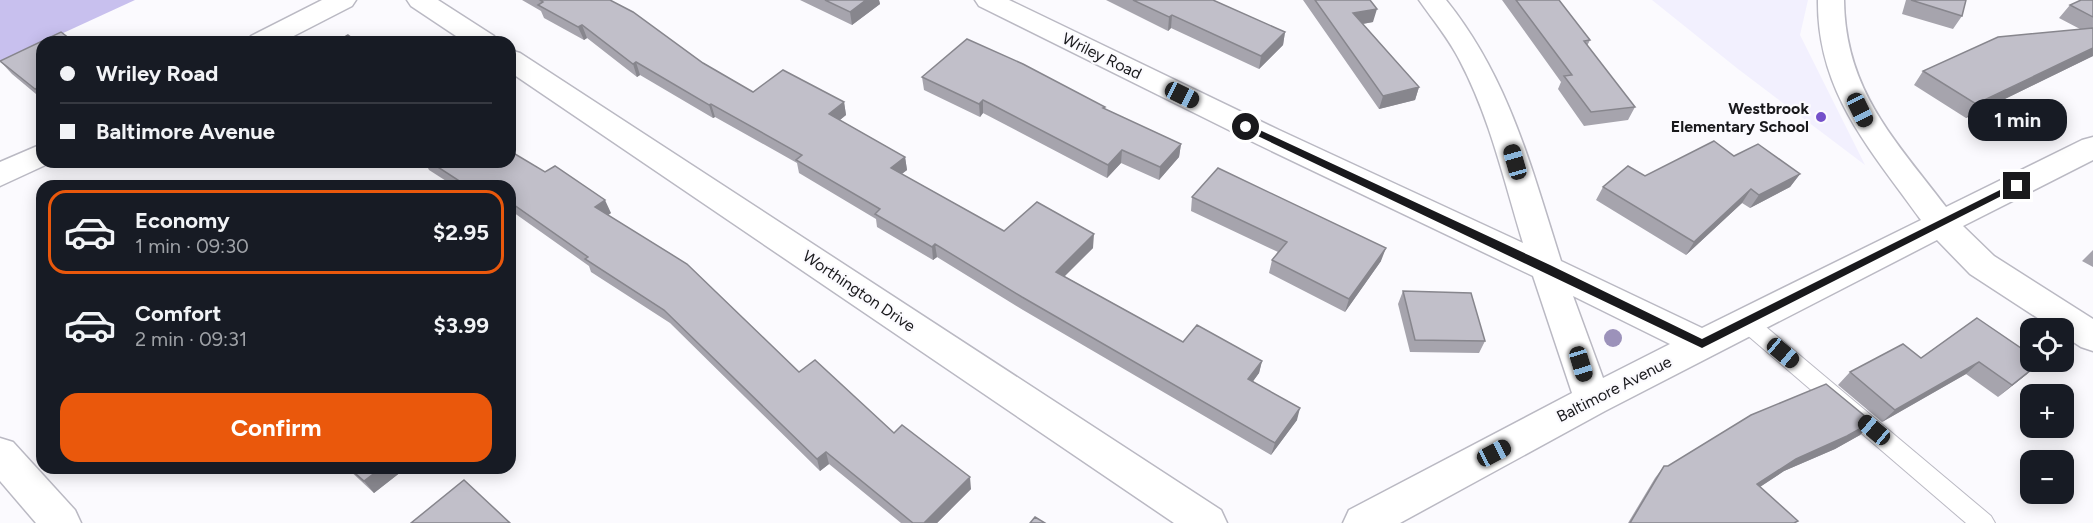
<!DOCTYPE html>
<meta charset="utf-8">
<style>
:root{--surface:#171b24;--page:#242831;--text:#f1f3f6;--muted:#9ea1a6;--line:#363941;--accent:#ea580c}
body{margin:0;font-family:Figtree,sans-serif;background:var(--page);color:var(--text);height:100vh;display:flex;flex-direction:column;font-size:22px;white-space:nowrap}
*{box-sizing:border-box;margin:0}
p{font-size:20px;color:var(--muted)}
.icon{flex:none;width:33px;height:33px;fill:none;stroke:currentColor;stroke-width:2;stroke-linecap:round;stroke-linejoin:round}
.map{position:relative;flex:1;overflow:hidden}
.side{position:absolute;left:36px;top:180px;width:480px;height:294px;display:flex;flex-direction:column;background:var(--surface);border-radius:18px;box-shadow:0 3px 15px #0003}
.side>*{flex:none}
.top-card{position:absolute;left:36px;top:36px;width:480px;height:132px;border-radius:18px;box-shadow:0 3px 15px #0003;display:grid;align-content:center;height:132px;padding:0 24px;background:var(--surface)}
.tools{position:absolute;left:2020px;top:318px;display:grid;gap:12px}
.tools a{display:grid;place-items:center;width:54px;height:54px;border-radius:12px;background:var(--surface);box-shadow:0 3px 15px #0003;font-size:30px}
.end{position:absolute;width:27px;height:27px;margin:-14px;border:8px solid #19191c;background:#fff;box-shadow:0 0 0 3px #fff}
.from{border-radius:50%}
.bubble{position:absolute;height:42px;border-radius:18px;background:var(--surface);box-shadow:0 3px 15px #0003;font-size:20px;font-weight:700;line-height:42px;text-align:center}
.car{position:absolute;width:18px;height:36px;margin:-18px -9px;border-radius:8px;box-shadow:0 0 4px 2px #0007;background:linear-gradient(#222 24%,#8ab4d8 0 40%,#222 0 76%,#8ab4d8 0 86%,#222 0)}
.top-card b{display:flex;align-items:center;gap:21px;height:57px;font-size:22px}
.top-card b+b{border-top:2px solid var(--line)}
.top-card i{width:15px;height:15px;background:var(--text)}
ul{padding:10px 0 0;list-style:none}
li{display:flex;align-items:center;gap:18px;height:84px;margin:0 12px 9px;padding:0 12px;border:3px solid transparent;border-radius:18px}
li div{flex:1}
li b{display:block;font-size:22px}
li em{font-style:normal;font-weight:700}
li.current{border-color:var(--accent)}
li>.icon{width:54px;height:54px;stroke-width:1.5}
.action{display:flex;gap:12px;margin-top:auto;padding:12px 24px}
.action a{flex:1;height:69px;border-radius:18px;background:var(--accent);color:#fff;font-size:24px;font-weight:700;line-height:69px;text-align:center}
.map>svg:first-child{display:block}
.built{fill:#f2f0fe}
.green{fill:#c8c0ee}
.lines{fill:none;stroke-linecap:round;stroke-linejoin:round}
.lane-casing{stroke:#bab9c3;stroke-width:2}
.street-casing{stroke:#bab9c3;stroke-width:3}
.secondary-casing{stroke:#bab9c3;stroke-width:3}
.lane{fill:#fff;fill-rule:evenodd}
.street{fill:#fff;fill-rule:evenodd}
.secondary{fill:#fff;fill-rule:evenodd}
.tree{fill:#9c92ba}
.wall{fill:#a6a4ad}
.shaded-wall{fill:#87868d}
.building{fill:#c1bfc9;stroke:#87868d;stroke-width:1.5}
.route{fill:#19191c}
.poi-dot{fill:#7450ca;stroke:#fbfafe;stroke-width:2}
.labels{text-anchor:middle;dominant-baseline:central;stroke-width:4.5;stroke-linejoin:round;paint-order:stroke}
.street-label{font-size:16px;fill:#19191c;stroke:#fbfafe}
.poi-label{font-size:16px;font-weight:bold;fill:#19191c;stroke:#fbfafe;text-anchor:end}
</style>
<div class="map">
<svg width="2093" height="523" viewBox="0 0 2093 523">
<rect width="100%" height="100%" fill="#fbfafe"/>
<path class="built" d="M1652 0H1808L1800 35 1865 165 1738 69Z"/>
<path class="green" d="M0 0H135L0 62Z"/>
<g class="lines">
<defs>
<path id="lane" d="M1746 314 1753 316 1991 516 1995 523H1966L1739 328 1736 322 1739 316Z"/>
<path id="street" d="M322 0H356L352 6 282 42H247L251 36Z
M407 0H438L494 36 498 42H465L411 6Z
M975 0H1009L1279 130 1523 243C1504 181 1490 118 1460 61 1449 39 1433 20 1419 0H1446C1509 78 1531 167 1561 261L1702 328 1921 220C1870 149 1817 92 1818 0H1844C1845 90 1895 140 1946 207L2082 140 2093 137V160L1963 226 1994 256 2093 319V351L2081 347 2064 336V328H2053L1970 274 1937 240 1605 411 1400 523H1343L1349 510 1572 393 1533 276 1257 144 979 6ZM1573 296 1670 344 1603 378Z
M510 50 520 53 1221 510 1227 523H1174L510 72Z
M42 144V162H52L0 186V162Z"/>
<path id="secondary" d="M0 438 13 442 75 510 81 523H36L0 481Z"/>
</defs>
<use href="#lane" class="lane-casing"/>
<use href="#street" class="street-casing"/>
<use href="#secondary" class="secondary-casing"/>
<use href="#lane" class="lane"/>
<use href="#street" class="street"/>
<use href="#secondary" class="secondary"/>
</g>
<circle class="tree" cx="1613" cy="338" r="9"/>
<path class="wall" d="M522 0H610L703 63 753 92 844 102 846 115 840 120 905 157 907 170 901 174 1004 231 1093 248 1064 276 1183 342 1262 361 1259 373 1253 381 1297 420 1271 455 1023 310 937 257 933 260 877 227 876 219 799 173 797 163 715 117 713 118 640 75 637 77 587 38 584 40 544 18 541 11Z
M800 0H879L880 4 852 25Z
M1106 0H1213L1285 32 1283 45 1259 69 1171 28 1168 31Z
M1303 0H1370L1373 22 1363 24 1419 87 1415 100 1379 109Z
M1502 0H1559L1590 40 1587 46 1635 107 1628 120 1584 126 1558 89 1561 82Z
M1906 0H1966L1962 16 1953 29 1902 14Z
M2093 0V56L1966 118 1914 85 1923 71 2080 29 2059 18 2070 5Z
M42 42V99L12 74 0 61Z
M922 77 1105 109 1181 144 1179 157 1159 180 1121 163 1107 178 983 113 980 117 924 90Z
M1734 156 1800 174 1790 187 1750 208 1742 203 1686 255 1596 200 1603 187 1645 176Z
M425 162H510L611 213 608 215 799 372 894 433 971 489 937 523H901L829 464 820 471 670 323 591 272 589 266 510 210V186H454L429 170Z
M1192 197 1381 261 1345 312 1269 273 1272 260 1278 252 1191 211Z
M2093 250V267L2082 261Z
M1403 291 1485 341 1479 353 1410 352 1398 304Z
M1977 318 2027 374 1998 397 1966 374 1882 422 1838 385 1850 372 1921 358Z
M1872 422 1860 435 1835 449 1784 471 1760 487 1798 521 1795 523H1628L1655 478 1664 466H1668Z
M347 468H406L374 493Z"/>
<path class="shaded-wall" d="M866 0H879L880 4 852 25 850 12Z
M1377 9 1373 22 1350 26 1353 13Z
M1172 15 1171 28 1168 31 1169 17Z
M582 25 587 38 584 40 578 27Z
M1285 32 1283 45 1259 69 1261 56Z
M2093 48V56L1966 118 1976 104Z
M636 62 640 75 637 77 633 64Z
M42 86V97L35 89Z
M1419 87 1415 100 1379 109 1383 96Z
M983 100V113L980 117 979 104Z
M844 102 846 115 831 127 829 114Z
M711 104 715 117 713 118 709 105Z
M1181 144 1179 157 1159 180 1160 167Z
M1122 150 1121 163 1107 178 1108 165Z
M905 157 907 170 893 181 891 168Z
M1800 174 1790 187 1750 208 1759 195Z
M482 182 485 186H477Z
M1751 189 1742 203 1686 255 1694 242Z
M605 200 611 213 601 220 595 207Z
M1094 234 1093 248 1056 285V272Z
M935 244 937 257 933 260 932 247Z
M1386 248 1381 261 1345 312 1349 299Z
M1262 361 1259 373 1246 391 1248 379Z
M1979 362 1966 374 1882 422 1895 410Z
M2041 362 2027 374 1998 397 2012 385Z
M1300 408 1297 420 1271 455 1275 443Z
M1872 422 1860 435 1835 449 1784 471 1746 496 1757 484 1796 459Z
M826 452 829 464 820 471 817 459Z
M381 468H406L374 493 364 481Z
M970 477 971 489 937 523H924Z"/>
<path class="building" d="M540 0H610L633 12 703 63 753 92 783 70 844 102 829 114 905 157 891 168 1004 231 1037 202 1094 234 1056 272 1183 342 1197 325 1262 361 1248 379 1300 408 1275 443 1022 297 935 244 932 247 875 214 880 209 796 160 802 155 711 104 709 105 636 62 633 64 582 25 578 27 538 5 543 2Z
M825 0H866L850 12Z
M1133 0H1213L1285 32 1261 56 1172 15 1169 17Z
M1315 0H1370L1377 9 1353 13 1419 87 1383 96Z
M1516 0H1559L1590 40 1584 41 1635 107 1591 112 1564 76 1572 75Z
M1911 0H1966L1962 16Z
M2081 0H2093V17L2070 5Z
M2093 28V48L1976 104 1923 71 1998 37Z
M61 32 74 42H42V86L35 89 0 61Z
M348 35 358 42H336Z
M967 39 1023 64 1105 107 1103 108 1181 144 1160 167 1122 150 1108 165 983 100 979 104 922 77Z
M1714 141 1734 156 1758 144 1800 174 1759 195 1751 189 1694 242 1603 187 1628 166 1645 176Z
M510 151 545 172 555 166 605 200 595 207 687 264 799 372 815 360 894 433 902 425 970 477 924 523H913L826 452 817 459 664 310 585 259 588 257 510 202V186H488L482 182 477 186H467L430 162H510Z
M1218 168 1386 248 1349 299 1272 260 1287 242 1192 197Z
M1403 291 1471 293 1485 341 1415 340Z
M1977 318 2031 355V362H2041L2012 385 1979 362 1895 410 1850 372 1903 344 1921 358Z
M1826 384 1872 422 1847 436 1796 459 1757 484 1798 521 1794 523H1630L1664 466H1668L1751 415Z
M349 468H381L364 481Z
M464 480 510 523H411Z
M1035 517 1045 523H1030Z"/>
<path class="route" d="M1243 125H1249L1550 265 1702 339 2014 183 2017 182 2021 186 1702 348 1243 129Z"/>
<circle class="poi-dot" cx="1821" cy="117" r="6"/>
<g class="labels">
<g class="street-label">
<text transform="translate(1102 56) rotate(26)">Wriley Road</text>
<text transform="translate(859 291) rotate(34)">Worthington Drive</text>
<text transform="translate(1614 389) rotate(-27)">Baltimore Avenue</text>
</g>
<g class="poi-label">
<text x="1809" y="108">Westbrook<tspan x="1809" dy="18">Elementary School</tspan></text>
</g>
</g>
</svg>
<div class="tools">
<a><svg class="icon" aria-label="locate" viewBox="0 0 24 24"><circle cx="12" cy="12" r="6"/><path d="M12 2v4M12 18v4M2 12h4M18 12h4"/></svg></a>
<a>+</a>
<a>−</a>
</div>
<i class="end from" style="left:1246px;top:127px"></i>
<i class="end" style="left:2017px;top:186px"></i>
<div class="bubble" style="left:1968px;top:99px;width:99px">1 min</div>
<i class="car" style="left:1182px;top:95px;rotate:116deg"></i>
<i class="car" style="left:1860px;top:110px;rotate:154deg"></i>
<i class="car" style="left:1515px;top:162px;rotate:344deg"></i>
<i class="car" style="left:1783px;top:353px;rotate:130deg"></i>
<i class="car" style="left:1581px;top:364px;rotate:163deg"></i>
<i class="car" style="left:1874px;top:430px;rotate:310deg"></i>
<i class="car" style="left:1494px;top:453px;rotate:62deg"></i>
<div class="top-card">
<b><i class="from"></i>Wriley Road</b>
<b><i></i>Baltimore Avenue</b>
</div>
<section class="side">
<ul>
<li class="current"><svg class="icon" aria-label="car" viewBox="0 0 24 24"><path d="M5 17H2v-5l4-1 3-4h7l3 4 3 1v5h-3M9 17h6M6 11h13"/><circle cx="7" cy="17" r="2"/><circle cx="17" cy="17" r="2"/></svg><div><b>Economy</b><p>1 min · 09:30</p></div><em>$2.95</em></li>
<li><svg class="icon" aria-label="car" viewBox="0 0 24 24"><path d="M5 17H2v-5l4-1 3-4h7l3 4 3 1v5h-3M9 17h6M6 11h13"/><circle cx="7" cy="17" r="2"/><circle cx="17" cy="17" r="2"/></svg><div><b>Comfort</b><p>2 min · 09:31</p></div><em>$3.99</em></li>
</ul>
<div class="action"><a>Confirm</a></div>
</section>
</div>
